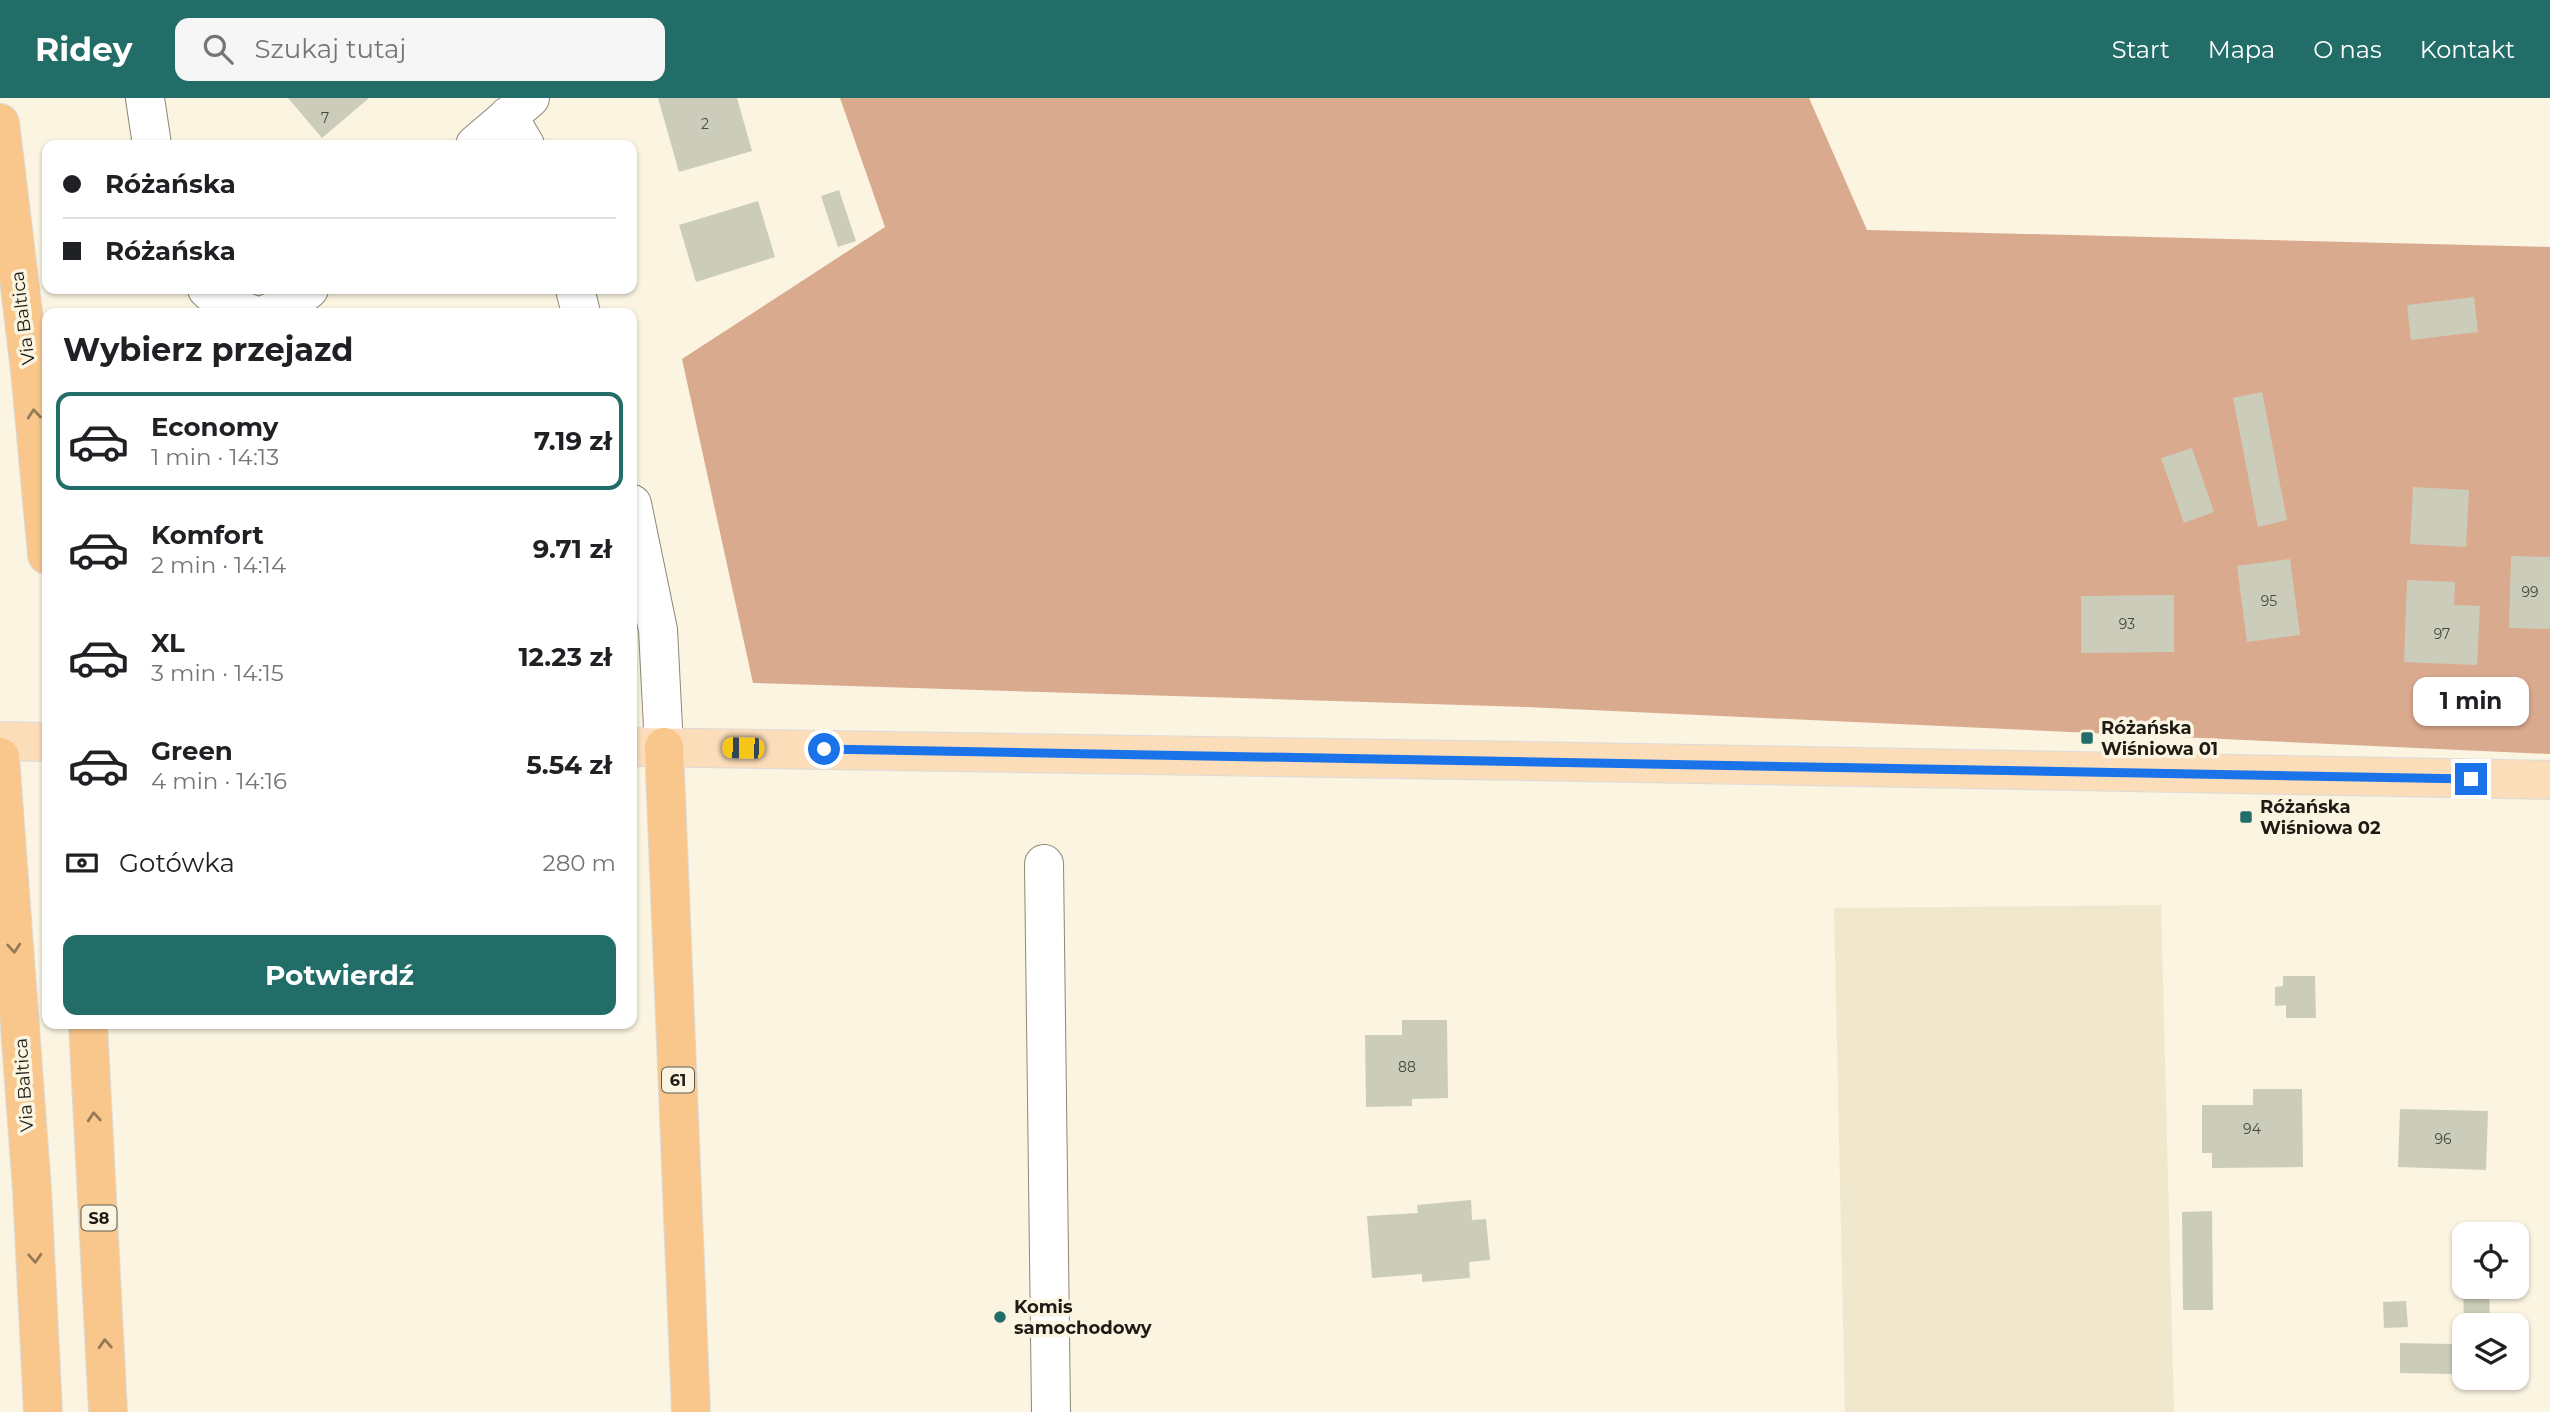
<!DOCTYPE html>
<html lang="pl">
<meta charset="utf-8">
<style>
:root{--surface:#fff;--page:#f6f6f6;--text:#202124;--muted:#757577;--line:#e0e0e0;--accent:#226d68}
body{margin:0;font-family:Montserrat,sans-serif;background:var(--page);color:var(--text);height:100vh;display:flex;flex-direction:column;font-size:26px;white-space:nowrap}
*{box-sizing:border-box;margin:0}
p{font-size:23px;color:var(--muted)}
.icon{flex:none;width:38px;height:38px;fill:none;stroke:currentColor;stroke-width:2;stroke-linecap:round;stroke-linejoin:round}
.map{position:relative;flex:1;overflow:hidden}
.panel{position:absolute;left:42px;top:210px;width:595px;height:721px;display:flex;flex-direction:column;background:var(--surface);border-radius:14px;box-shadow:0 2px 5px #0004}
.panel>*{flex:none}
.top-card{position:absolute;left:42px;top:42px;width:595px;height:154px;border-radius:14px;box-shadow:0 2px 5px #0004;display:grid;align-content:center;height:154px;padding:0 21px;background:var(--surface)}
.fabs{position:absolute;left:2452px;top:1124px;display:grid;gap:14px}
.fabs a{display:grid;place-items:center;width:77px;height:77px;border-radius:14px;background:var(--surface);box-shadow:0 2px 5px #0004;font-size:35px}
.end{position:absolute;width:32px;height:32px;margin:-16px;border:9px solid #1a73e8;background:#fff;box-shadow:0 0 0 4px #fff}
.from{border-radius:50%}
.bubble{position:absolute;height:49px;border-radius:14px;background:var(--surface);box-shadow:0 2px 5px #0004;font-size:23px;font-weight:700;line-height:49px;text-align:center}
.car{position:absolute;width:21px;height:42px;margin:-21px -10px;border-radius:9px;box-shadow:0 0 5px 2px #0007;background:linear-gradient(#f5c518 24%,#345 0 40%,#f5c518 0 76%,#345 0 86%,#f5c518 0)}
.top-card b{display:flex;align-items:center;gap:24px;height:66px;font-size:26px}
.top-card b+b{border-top:2px solid var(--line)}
.top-card i{width:18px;height:18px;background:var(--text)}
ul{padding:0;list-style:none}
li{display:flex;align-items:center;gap:21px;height:98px;margin:0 14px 10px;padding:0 7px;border:4px solid transparent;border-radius:14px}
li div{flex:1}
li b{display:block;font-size:26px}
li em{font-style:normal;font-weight:700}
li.current{border-color:var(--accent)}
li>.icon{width:63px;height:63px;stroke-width:1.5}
h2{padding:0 21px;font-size:32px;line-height:84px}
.pay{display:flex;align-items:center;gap:18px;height:77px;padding:0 21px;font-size:26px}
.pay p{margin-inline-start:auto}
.cta{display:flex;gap:14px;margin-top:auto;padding:14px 21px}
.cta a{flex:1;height:80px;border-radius:14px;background:var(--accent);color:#fff;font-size:28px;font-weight:700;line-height:80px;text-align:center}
header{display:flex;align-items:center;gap:42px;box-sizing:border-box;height:98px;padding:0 35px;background:var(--accent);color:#fff}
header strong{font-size:33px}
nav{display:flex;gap:38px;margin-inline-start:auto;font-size:24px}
.search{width:490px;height:63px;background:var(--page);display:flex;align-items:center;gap:18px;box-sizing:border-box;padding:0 24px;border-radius:14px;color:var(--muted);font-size:26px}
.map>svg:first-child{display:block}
.built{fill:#f0e7cd}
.forest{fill:#daaa8f}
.building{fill:#cbcdba}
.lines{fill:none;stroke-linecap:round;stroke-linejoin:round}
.minor-casing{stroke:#8d8776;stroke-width:40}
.major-casing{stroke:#dbdbd9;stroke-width:40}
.highway-casing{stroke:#dbdbd9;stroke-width:40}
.minor{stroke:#fff;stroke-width:38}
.major{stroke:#fbddba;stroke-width:38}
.highway{stroke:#f9c78c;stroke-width:38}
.oneway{stroke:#967a56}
.route{stroke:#1a73e8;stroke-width:9}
.poi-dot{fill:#226d68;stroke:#faf4e1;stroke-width:2.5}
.labels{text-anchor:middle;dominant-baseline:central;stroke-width:7;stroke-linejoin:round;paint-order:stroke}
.number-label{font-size:14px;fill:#48483e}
.shield{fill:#faf4e1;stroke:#5f5c52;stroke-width:2}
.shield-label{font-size:16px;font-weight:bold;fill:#1d1b14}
.street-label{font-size:18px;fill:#1d1b14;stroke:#faf4e1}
.poi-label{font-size:18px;font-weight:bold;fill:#1d1b14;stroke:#faf4e1;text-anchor:start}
</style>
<header>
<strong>Ridey</strong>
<div class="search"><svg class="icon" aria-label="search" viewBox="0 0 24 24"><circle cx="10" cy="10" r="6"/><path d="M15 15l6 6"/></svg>Szukaj tutaj</div>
<nav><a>Start</a><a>Mapa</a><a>O nas</a><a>Kontakt</a></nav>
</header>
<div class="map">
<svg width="2550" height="1314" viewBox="0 0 2550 1314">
<rect width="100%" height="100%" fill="#faf4e1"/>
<path class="built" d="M2161 807 2174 1314H1845L1834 810Z"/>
<path class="forest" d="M840 0H1809L1867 132 2550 149V656L1526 609 753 585 682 261 885 129Z"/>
<path class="building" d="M288 0H369L322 40Z
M658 0H737L752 53 679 74Z
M839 92 856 143 838 149 821 98Z
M758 103 775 159 696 184 679 127Z
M2474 199 2478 234 2411 242 2407 207Z
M2262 294 2287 422 2258 429 2233 300Z
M2192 350 2214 414 2184 425 2161 360Z
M2413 389 2469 392 2466 449 2410 446Z
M2511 458 2550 459V531L2509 530Z
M2290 461 2300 537 2247 544 2237 468Z
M2407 482 2455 484 2454 507 2480 508 2477 567 2404 564Z
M2174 497V554L2081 555V498Z
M2283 878H2315L2316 920H2286V907L2275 908V889L2283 888Z
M1402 922H1447L1448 1000 1412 1001V1008L1366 1009 1365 937H1402Z
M2253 991H2302L2303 1069 2212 1070V1055H2202V1007H2253Z
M2400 1011 2488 1013 2486 1072 2398 1069Z
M1471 1102 1472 1122 1486 1121 1490 1162 1469 1164 1470 1180 1422 1184V1176L1372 1180 1367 1118 1418 1115 1417 1107Z
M2212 1113 2213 1212H2183L2182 1114Z
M2463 1188H2489L2490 1227H2464Z
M2406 1203 2408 1229 2384 1230 2383 1204Z
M2400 1245 2454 1246 2453 1276 2400 1275Z"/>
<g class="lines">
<defs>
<path id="minor" d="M145 0 152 47
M508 18 525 47
M475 47 530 0
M207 191 225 208 249 215
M575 191 581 215
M268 215 287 209 309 191
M632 406 658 532 664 649
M1044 766 1051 1314"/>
<path id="major" d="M0 643 47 644
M632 649C1271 655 1911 672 2550 682"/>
<path id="highway" d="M0 25 30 272 47 457
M664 649 691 1314
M0 659 32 1092 43 1314
M88 926 108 1314"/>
</defs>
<use href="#minor" class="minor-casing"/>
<use href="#major" class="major-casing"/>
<use href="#highway" class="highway-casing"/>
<use href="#minor" class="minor"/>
<use href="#major" class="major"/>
<use href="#highway" class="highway"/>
</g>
<defs><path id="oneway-chevron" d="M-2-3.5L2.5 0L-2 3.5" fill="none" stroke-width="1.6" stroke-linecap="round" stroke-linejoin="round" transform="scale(1.75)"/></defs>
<g class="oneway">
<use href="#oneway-chevron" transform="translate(34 316) rotate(-95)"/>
<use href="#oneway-chevron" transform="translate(14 850) rotate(86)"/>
<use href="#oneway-chevron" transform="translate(94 1019) rotate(-94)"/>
<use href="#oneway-chevron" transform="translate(35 1160) rotate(87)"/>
<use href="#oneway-chevron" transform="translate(105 1246) rotate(-93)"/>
</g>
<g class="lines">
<path class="route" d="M824 651C1373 658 1922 674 2471 681"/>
</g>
<g class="poi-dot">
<rect x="2080" y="633" width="14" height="14" rx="3.5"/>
<rect x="2239" y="712" width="14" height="14" rx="3.5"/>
<circle cx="1000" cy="1219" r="7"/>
</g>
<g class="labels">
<g class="number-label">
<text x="325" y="20">7</text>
<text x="705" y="26">2</text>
<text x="2530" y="494">99</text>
<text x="2269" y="503">95</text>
<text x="2127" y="526">93</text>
<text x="2442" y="536">97</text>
<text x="1407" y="969">88</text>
<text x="2252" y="1031">94</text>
<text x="2443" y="1041">96</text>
</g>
<g class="shield">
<rect x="662" y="969.5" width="32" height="25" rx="5"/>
<rect x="81.5" y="1107.5" width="35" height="25" rx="5"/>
</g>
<g class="shield-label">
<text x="678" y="982">61</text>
<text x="99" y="1120">S8</text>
</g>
<g class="street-label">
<text transform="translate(23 220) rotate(-97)">Via Baltica</text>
<text transform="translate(24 987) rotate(-94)">Via Baltica</text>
</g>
<g class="poi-label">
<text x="2101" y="630">Różańska<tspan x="2101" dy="21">Wiśniowa 01</tspan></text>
<text x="2260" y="709">Różańska<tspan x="2260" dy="21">Wiśniowa 02</tspan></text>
<text x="1014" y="1209">Komis<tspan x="1014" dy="21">samochodowy</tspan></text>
</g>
</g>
</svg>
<div class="fabs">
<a><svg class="icon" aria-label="locate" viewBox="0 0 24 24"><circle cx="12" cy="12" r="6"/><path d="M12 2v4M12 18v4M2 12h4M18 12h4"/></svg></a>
<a><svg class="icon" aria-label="layers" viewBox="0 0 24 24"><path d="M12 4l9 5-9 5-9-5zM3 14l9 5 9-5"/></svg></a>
</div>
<i class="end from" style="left:824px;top:651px"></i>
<i class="end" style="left:2471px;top:681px"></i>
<div class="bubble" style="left:2413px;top:579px;width:116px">1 min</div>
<i class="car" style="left:743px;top:650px;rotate:271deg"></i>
<div class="top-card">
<b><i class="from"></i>Różańska</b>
<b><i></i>Różańska</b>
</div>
<section class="panel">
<h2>Wybierz przejazd</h2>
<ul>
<li class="current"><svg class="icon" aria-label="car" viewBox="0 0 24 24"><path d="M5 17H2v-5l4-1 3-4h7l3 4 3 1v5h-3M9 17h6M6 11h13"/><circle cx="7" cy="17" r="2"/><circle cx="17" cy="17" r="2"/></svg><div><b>Economy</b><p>1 min · 14:13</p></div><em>7.19 zł</em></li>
<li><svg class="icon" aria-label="car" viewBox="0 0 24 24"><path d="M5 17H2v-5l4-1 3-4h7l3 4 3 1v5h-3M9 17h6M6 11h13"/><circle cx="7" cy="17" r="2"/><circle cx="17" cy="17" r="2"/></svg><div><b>Komfort</b><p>2 min · 14:14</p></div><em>9.71 zł</em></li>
<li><svg class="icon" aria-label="car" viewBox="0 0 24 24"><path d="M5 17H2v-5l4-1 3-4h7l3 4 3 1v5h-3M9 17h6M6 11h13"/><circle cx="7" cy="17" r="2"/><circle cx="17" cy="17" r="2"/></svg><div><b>XL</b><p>3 min · 14:15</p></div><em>12.23 zł</em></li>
<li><svg class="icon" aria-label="car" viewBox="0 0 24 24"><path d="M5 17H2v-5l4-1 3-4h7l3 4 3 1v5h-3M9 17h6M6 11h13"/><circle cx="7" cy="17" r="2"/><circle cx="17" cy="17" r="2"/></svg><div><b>Green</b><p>4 min · 14:16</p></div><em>5.54 zł</em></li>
</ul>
<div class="pay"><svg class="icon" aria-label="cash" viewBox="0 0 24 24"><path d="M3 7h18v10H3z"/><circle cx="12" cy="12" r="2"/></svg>Gotówka<p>280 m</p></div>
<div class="cta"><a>Potwierdź</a></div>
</section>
</div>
